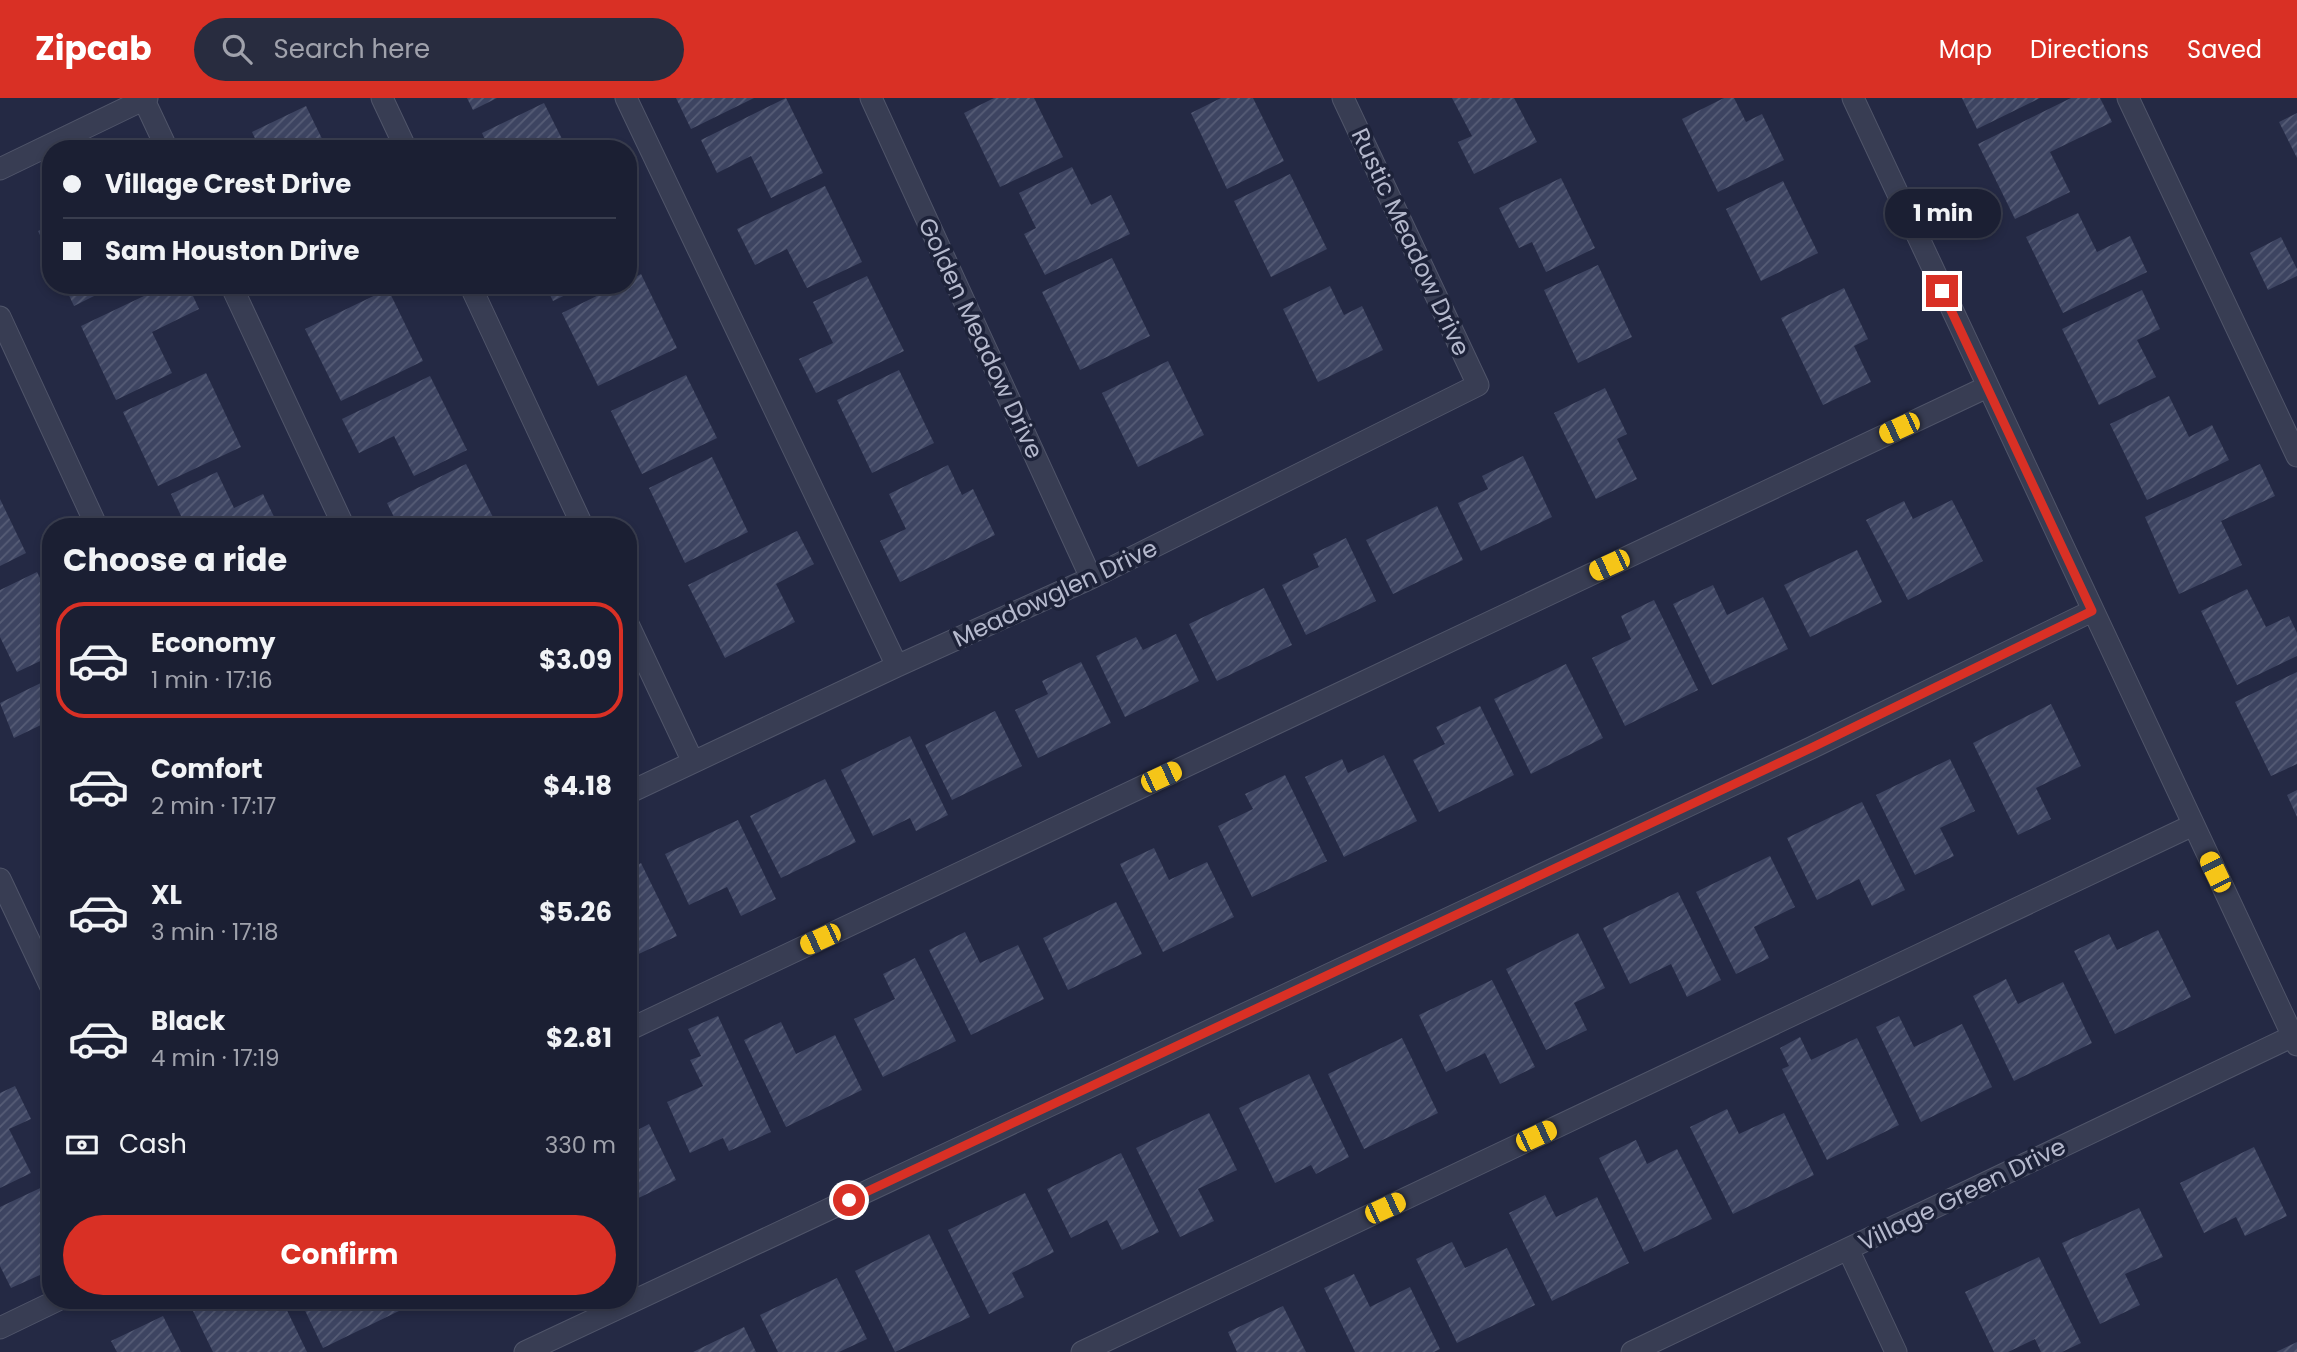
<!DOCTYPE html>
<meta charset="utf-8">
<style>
:root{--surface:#1b1f33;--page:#282c3f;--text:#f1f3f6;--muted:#a0a2ac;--line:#393d4e;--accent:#d93025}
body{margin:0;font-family:Poppins,sans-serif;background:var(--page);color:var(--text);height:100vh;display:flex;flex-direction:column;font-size:26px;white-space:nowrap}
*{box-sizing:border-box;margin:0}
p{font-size:23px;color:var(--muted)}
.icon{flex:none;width:38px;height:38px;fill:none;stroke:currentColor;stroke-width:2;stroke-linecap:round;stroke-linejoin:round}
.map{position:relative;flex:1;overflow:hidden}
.panel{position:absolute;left:42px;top:420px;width:595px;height:791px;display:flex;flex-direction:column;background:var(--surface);border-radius:28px;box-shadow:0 4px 10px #0003,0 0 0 2px var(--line)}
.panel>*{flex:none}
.banner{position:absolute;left:42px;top:42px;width:595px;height:154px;border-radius:28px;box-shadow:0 4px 10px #0003,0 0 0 2px var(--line);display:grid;align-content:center;height:154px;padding:0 21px;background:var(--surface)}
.end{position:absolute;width:32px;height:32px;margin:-16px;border:9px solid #d93025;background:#fff;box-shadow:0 0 0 4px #fff}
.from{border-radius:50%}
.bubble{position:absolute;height:49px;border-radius:24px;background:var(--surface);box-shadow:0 4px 10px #0003,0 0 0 2px var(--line);font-size:23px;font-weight:700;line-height:49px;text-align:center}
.car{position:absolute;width:21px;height:42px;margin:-21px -10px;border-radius:9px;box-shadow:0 0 5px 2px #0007;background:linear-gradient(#f5c518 24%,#345 0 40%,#f5c518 0 76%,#345 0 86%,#f5c518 0)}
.banner b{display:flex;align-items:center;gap:24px;height:66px;font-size:26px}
.banner b+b{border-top:2px solid var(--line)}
.banner i{width:18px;height:18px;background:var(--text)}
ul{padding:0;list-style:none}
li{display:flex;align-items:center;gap:21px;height:116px;margin:0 14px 10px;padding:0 7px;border:4px solid transparent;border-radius:28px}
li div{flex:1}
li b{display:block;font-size:26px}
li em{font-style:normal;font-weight:700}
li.on{border-color:var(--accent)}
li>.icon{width:63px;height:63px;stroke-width:1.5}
h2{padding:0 21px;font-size:32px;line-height:84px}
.pay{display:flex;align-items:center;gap:18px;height:77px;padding:0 21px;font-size:26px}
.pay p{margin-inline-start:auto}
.cta{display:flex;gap:14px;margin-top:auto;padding:14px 21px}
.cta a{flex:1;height:80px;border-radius:42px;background:var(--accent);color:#fff;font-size:28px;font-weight:700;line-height:80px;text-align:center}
header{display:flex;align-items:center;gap:42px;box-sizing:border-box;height:98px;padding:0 35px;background:var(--accent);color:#fff}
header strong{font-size:33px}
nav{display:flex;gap:38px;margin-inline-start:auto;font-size:24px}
.search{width:490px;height:63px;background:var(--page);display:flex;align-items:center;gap:18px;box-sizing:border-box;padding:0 24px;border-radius:38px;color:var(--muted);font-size:26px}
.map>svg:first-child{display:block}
.building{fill:url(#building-hatch)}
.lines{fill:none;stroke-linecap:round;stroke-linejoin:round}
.minor-casing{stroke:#50556a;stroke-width:23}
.minor{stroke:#383d53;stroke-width:21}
.route{stroke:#d93025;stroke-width:9}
.labels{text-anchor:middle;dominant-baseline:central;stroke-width:7;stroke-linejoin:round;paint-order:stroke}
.street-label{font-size:24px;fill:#b5b9cd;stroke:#1d2239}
</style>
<header>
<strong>Zipcab</strong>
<div class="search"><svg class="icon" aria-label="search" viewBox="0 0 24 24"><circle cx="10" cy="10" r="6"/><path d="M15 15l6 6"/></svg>Search here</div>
<nav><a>Map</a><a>Directions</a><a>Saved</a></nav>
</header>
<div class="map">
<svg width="2297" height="1254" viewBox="0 0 2297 1254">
<defs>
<pattern id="building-hatch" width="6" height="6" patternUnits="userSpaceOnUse" patternTransform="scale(1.75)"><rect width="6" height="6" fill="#3d4461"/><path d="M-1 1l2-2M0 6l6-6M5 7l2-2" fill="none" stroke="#575d76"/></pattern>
</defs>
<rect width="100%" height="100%" fill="#242944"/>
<path class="building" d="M467 0H497L473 12Z
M676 0H754L691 31Z
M786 0 823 75 771 100 751 58 717 75 701 42Z
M994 0H1034L1063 59 1000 89 964 15Z
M1221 0H1253L1284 63 1227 91 1191 15Z
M1452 0H1514L1537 44 1474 76 1458 44 1472 38Z
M1724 0H1734L1746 24 1762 16 1784 62 1718 94 1682 21Z
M1962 0H2040L1977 31Z
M2071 0H2100L2112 24 2050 54 2070 94 2015 121 1978 46Z
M544 5 567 51H489L482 35Z
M306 8 327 51H260L252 34Z
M2297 15V60L2279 24Z
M1072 69 1091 107 1111 97 1130 136 1045 177 1024 136 1036 130 1019 95Z
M1290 76 1327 151 1271 179 1234 103Z
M1561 80 1595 150 1546 174 1532 144 1519 150 1499 110Z
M1783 83 1818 155 1761 183 1726 111Z
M825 88 862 164 807 190 787 151 755 167 737 131Z
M2078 115 2097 154 2130 138 2147 174 2063 215 2026 139Z
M51 127V160L38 133Z
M2281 139 2297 171V178L2268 192 2250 155Z
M1112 160 1150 238 1080 272 1042 194Z
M1598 167 1632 239 1578 265 1544 192Z
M641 176 677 250 598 288 562 215 619 187H628V183Z
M867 178 904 253 816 295 799 261 833 245 813 204Z
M64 187H116L74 208Z
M167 187H188L199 211 152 234 172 275 116 302 81 228Z
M325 187H354L331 198Z
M545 187H586L553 203Z
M1330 188 1344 217 1362 208 1383 252 1318 284 1283 211Z
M1844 190 1868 241 1854 248 1871 284 1823 307 1781 220Z
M388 191 423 263 341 303 305 231Z
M2142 192 2160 231 2137 242 2156 279 2099 307 2062 231Z
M1168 263 1204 337 1138 369 1102 295Z
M899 272 934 345 872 375 837 302Z
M206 275 241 349 158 388 123 314Z
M686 277 717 340 642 376 611 313Z
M430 278 467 352 414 378 394 338 359 355 342 321Z
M1605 290 1627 336 1617 341 1637 381 1596 401 1554 315Z
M2169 298 2189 339 2212 327 2229 362 2147 402 2110 326Z
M1523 358 1552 419 1481 453 1458 405 1488 391 1482 378Z
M712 359 748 434 685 465 649 390Z
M466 366 498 429H430L428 424 418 429H399L387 405Z
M2260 366 2275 398 2221 423 2242 467 2179 496 2145 419Z
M948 367 962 397 973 391 995 437 900 484 880 443 906 431 889 396Z
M217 374 234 410 263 396 279 429H186L171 396Z
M0 401 26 455 0 468Z
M1952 402 1983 463 1908 502 1866 422 1904 403 1913 421Z
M1437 408 1463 462 1393 496 1366 442Z
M797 433 814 466 776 486 795 524 725 560 688 487Z
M1346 440 1376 503 1306 537 1282 487 1319 469 1313 456Z
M1857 452 1882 504 1810 539 1784 487Z
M37 474 51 502V558L17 574 0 539V492Z
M1713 487 1727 517 1763 499 1788 551 1712 587 1673 506Z
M1264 490 1292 547 1217 583 1189 526Z
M2247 491 2266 529 2289 518 2297 535V558L2237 587 2201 513Z
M1654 502 1698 592 1625 628 1592 560 1631 541 1621 518Z
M1176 536 1199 583 1125 619 1096 558 1136 539 1143 552Z
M1081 564 1111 625 1038 660 1015 612 1048 596 1042 583Z
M1566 566 1603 640 1531 676 1494 601Z
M2297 574V666L2271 678 2235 604Z
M51 580V643L43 626 14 640 0 605Z
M2051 606 2081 668 2036 690 2051 721 2018 737 1973 645Z
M1480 608 1514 677 1439 714 1413 662 1445 646 1436 629Z
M995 613 1022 668 952 702 925 647Z
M910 638 948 717 916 733 910 720 873 738 841 672Z
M1384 657 1417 723 1344 759 1305 679 1342 661 1348 675Z
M1950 661 1975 713 1940 730 1954 758 1915 777 1876 697Z
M1285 677 1327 763 1252 799 1218 728 1253 711 1245 696Z
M825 681 856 744 781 780 750 718Z
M2297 692V719L2287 697Z
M1862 704 1905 792 1872 808 1859 781 1817 802 1787 740Z
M738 722 776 801 741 818 727 789 689 807 665 756Z
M1154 750 1169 782 1207 764 1234 819 1163 854 1120 766Z
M1770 758 1795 809 1754 829 1769 860 1736 876 1696 794Z
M641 765 677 838 628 861V772Z
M1678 794 1721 882 1687 899 1671 866 1630 886 1603 830Z
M1116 804 1142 856 1068 892 1043 840Z
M2158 832 2191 899 2115 936 2074 853 2109 836 2117 852Z
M965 834 980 865 1018 847 1044 901 971 937 929 852Z
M1578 835 1605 890 1574 905 1587 932 1546 952 1506 871Z
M915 860 956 943 883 979 854 921 895 901 883 876Z
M2006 881 2018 906 2063 884 2092 945 2014 983 1973 898Z
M1492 882 1535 969 1500 986 1485 955 1446 974 1419 917Z
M718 918 771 1034 729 1053 723 1040 690 1055 667 1004 703 988 690 962 701 958 688 931Z
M1899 918 1914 949 1962 926 1992 989 1921 1024 1876 929Z
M781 924 796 956 835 937 862 992 786 1029 744 942Z
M1800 939 1811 962 1857 940 1899 1027 1827 1062 1782 971 1789 968 1780 950Z
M1402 940 1438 1015 1364 1051 1328 976Z
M1309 976 1349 1059 1316 1076 1311 1067 1275 1085 1239 1010Z
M15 988 31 1021 9 1031 31 1075 0 1090V995Z
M1727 1011 1739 1036 1784 1015 1814 1077 1733 1116 1690 1029Z
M1209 1015 1237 1072 1198 1091 1214 1123 1180 1139 1136 1050Z
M649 1026 676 1082 628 1105V1037Z
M1636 1042 1647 1066 1677 1051 1712 1121 1644 1154 1599 1060Z
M2254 1049 2287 1118 2245 1138 2236 1119 2204 1135 2180 1085Z
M1121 1055 1159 1134 1122 1152 1107 1122 1071 1140 1047 1091Z
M51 1085V1172L11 1190 0 1168V1109Z
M1025 1095 1054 1154 1012 1175 1024 1199 989 1216 948 1132Z
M1545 1097 1556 1119 1597 1099 1629 1165 1552 1203 1509 1115Z
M2139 1110 2163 1159 2125 1176 2140 1207 2100 1226 2062 1145Z
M929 1136 970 1219 895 1254 855 1173Z
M1452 1144 1465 1170 1507 1150 1535 1207 1457 1245 1416 1161Z
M2039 1159 2081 1245 2062 1254H2041L2035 1241 2008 1254H1994L1965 1194Z
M1354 1176 1370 1209 1410 1189 1440 1251 1434 1254H1355L1324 1190Z
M837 1180 867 1241 839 1254H778L760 1217Z
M216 1202H236L239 1209 254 1202H282L307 1254H213L193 1213Z
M300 1202H396L401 1212 323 1250Z
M1283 1208 1306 1254H1237L1228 1234Z
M163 1218 181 1254H117L111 1243Z
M744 1229 756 1254H693Z
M2297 1244V1254H2276Z"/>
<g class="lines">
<defs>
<path id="minor" d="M382 0 406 51
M626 0 897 568
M871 0 1091 480
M1853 0 2297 947
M2128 0 2297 358
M144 2 167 51
M0 71 147 0
M231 187 344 429
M470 187 583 429
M0 219 97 429
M628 526 693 664
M628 695 897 568 1091 480 1478 287 1343 0
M0 781 51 889
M628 932 1987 289
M1848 1151 1896 1254
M0 1230 58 1202
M525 1254 1811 650 2092 513
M1082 1254 2193 727
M1632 1254 2293 938"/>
</defs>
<use href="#minor" class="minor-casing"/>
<use href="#minor" class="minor"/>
</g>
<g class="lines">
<path class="route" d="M849 1102 1811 650 2092 513 1942 193"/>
</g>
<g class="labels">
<g class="street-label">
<text transform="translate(1411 144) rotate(65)">Rustic Meadow Drive</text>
<text transform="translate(981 240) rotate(65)">Golden Meadow Drive</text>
<text transform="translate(1055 495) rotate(-25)">Meadowglen Drive</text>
<text transform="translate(1962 1096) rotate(-26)">Village Green Drive</text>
</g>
</g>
</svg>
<i class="end from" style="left:849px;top:1102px"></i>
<i class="end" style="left:1942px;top:193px"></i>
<div class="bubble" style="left:1885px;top:91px;width:116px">1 min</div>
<i class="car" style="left:1899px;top:330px;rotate:245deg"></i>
<i class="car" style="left:1609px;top:467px;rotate:245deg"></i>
<i class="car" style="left:1161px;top:679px;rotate:65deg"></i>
<i class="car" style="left:2215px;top:774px;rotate:334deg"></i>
<i class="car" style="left:820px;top:841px;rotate:245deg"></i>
<i class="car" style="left:1536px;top:1038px;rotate:65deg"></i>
<i class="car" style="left:1385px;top:1110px;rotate:65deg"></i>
<div class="banner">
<b><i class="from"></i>Village Crest Drive</b>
<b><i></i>Sam Houston Drive</b>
</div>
<section class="panel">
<h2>Choose a ride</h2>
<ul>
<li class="on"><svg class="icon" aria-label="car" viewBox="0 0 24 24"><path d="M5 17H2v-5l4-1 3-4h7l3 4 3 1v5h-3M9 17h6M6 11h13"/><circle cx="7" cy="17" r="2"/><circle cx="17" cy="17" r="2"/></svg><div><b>Economy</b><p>1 min · 17:16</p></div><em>$3.09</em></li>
<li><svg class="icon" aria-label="car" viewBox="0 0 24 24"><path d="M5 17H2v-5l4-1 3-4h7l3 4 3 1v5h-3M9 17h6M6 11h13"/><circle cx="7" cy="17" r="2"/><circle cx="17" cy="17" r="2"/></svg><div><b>Comfort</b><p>2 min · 17:17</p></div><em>$4.18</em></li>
<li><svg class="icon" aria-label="car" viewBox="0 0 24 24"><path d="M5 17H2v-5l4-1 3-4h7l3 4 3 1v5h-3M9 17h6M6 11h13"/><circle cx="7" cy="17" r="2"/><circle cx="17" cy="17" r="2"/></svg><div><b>XL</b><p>3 min · 17:18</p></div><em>$5.26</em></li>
<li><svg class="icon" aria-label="car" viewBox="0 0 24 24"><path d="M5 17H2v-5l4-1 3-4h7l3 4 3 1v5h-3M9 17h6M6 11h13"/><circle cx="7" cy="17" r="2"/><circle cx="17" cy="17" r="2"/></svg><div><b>Black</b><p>4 min · 17:19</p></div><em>$2.81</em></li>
</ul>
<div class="pay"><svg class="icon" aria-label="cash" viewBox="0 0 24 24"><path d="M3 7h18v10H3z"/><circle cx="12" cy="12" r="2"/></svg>Cash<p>330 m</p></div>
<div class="cta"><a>Confirm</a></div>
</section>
</div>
